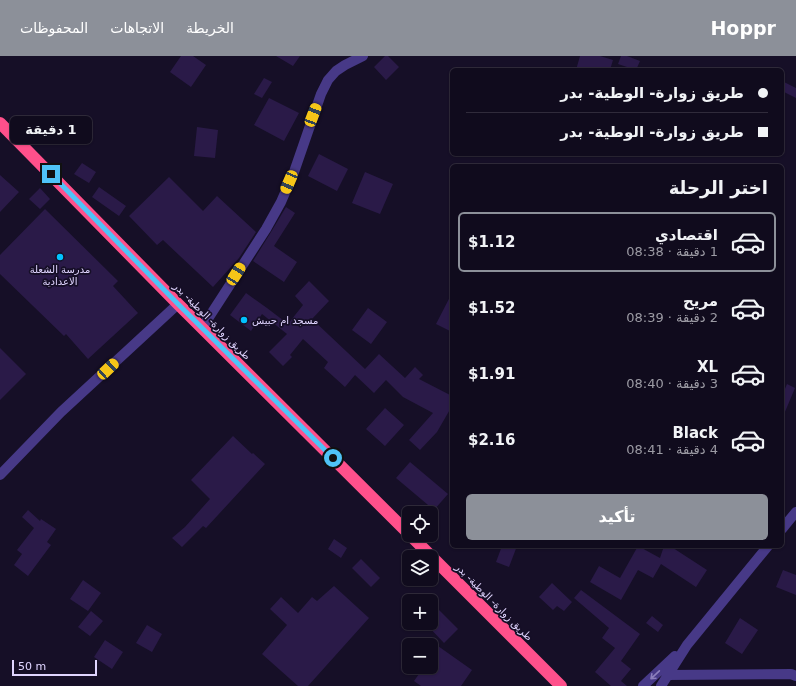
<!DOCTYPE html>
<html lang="ar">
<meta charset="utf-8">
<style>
:root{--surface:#100b1d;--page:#1e192a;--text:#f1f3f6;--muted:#9c9ba4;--line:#302b3b;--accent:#8c9099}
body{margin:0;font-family:"DejaVu Sans","Noto Sans Arabic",sans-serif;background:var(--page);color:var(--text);direction:rtl;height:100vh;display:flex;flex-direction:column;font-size:15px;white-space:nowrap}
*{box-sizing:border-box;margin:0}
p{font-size:13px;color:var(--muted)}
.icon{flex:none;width:22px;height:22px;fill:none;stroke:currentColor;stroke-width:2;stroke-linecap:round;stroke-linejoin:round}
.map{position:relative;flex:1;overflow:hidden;direction:ltr}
.side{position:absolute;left:450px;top:108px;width:334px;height:384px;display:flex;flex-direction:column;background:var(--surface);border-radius:6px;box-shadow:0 1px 3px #0004,0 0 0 1px var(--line);direction:rtl}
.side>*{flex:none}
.banner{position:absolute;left:450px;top:12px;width:334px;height:88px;border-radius:6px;box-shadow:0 1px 3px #0004,0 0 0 1px var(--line);direction:rtl;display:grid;align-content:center;height:88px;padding:0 16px;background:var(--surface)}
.fabs{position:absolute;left:402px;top:450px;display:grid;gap:8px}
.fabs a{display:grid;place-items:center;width:36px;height:36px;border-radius:6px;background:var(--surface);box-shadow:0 1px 3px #0004,0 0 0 1px var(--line);font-size:20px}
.scale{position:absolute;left:12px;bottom:10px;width:85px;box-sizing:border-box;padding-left:4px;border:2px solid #e0d5ff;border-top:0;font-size:11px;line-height:14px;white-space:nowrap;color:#e0d5ff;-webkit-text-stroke:3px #160f27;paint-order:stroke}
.end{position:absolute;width:18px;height:18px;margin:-9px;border:5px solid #4fc3f7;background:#111;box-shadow:0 0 0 2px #111}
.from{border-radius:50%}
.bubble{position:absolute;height:28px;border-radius:6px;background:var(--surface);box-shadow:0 1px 3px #0004,0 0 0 1px var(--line);font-size:13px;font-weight:700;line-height:28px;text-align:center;direction:rtl}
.car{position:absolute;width:12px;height:24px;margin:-12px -6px;border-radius:5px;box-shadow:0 0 3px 1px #0007;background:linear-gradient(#f5c518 24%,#345 0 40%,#f5c518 0 76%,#345 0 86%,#f5c518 0)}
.banner b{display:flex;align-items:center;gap:14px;height:38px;font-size:15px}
.banner b+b{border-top:1px solid var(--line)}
.banner i{width:10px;height:10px;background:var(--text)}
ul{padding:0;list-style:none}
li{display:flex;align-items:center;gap:12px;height:60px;margin:0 8px 6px;padding:0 8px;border:2px solid transparent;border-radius:6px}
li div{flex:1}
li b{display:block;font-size:15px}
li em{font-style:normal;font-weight:700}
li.current{border-color:var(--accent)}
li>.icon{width:36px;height:36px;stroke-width:1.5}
h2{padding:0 16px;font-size:18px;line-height:48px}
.cta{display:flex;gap:8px;margin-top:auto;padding:8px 16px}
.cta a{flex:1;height:46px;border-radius:6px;background:var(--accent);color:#fff;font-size:16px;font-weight:700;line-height:46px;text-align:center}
header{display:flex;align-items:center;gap:24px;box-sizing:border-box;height:56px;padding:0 20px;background:var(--accent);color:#fff}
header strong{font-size:19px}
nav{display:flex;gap:22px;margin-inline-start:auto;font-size:14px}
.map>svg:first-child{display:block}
.building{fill:#2a1a48}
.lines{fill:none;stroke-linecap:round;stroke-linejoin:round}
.street{stroke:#473987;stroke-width:10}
.highway{stroke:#ff508b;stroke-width:12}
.oneway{stroke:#8c7fbd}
.route{stroke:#4fc3f7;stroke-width:5}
.poi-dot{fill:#01c1ff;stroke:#160f27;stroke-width:1.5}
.labels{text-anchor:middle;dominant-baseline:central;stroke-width:3.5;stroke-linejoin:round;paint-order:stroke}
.poi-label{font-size:10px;fill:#e0d5ff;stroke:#160f27}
.street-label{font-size:10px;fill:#e0d5ff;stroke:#160f27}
</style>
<header>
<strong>Hoppr</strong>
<nav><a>الخريطة</a><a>الاتجاهات</a><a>المحفوظات</a></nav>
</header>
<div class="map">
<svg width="796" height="630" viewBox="0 0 796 630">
<rect width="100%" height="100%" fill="#160f27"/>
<path class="building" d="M181 0H193L206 9 191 31 170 16Z
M276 0H300L293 10Z
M385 0H388L399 11 386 24 374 11Z
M580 0H600L613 4 610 14H576Z
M621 0H627L640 5 636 14 618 8Z
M264 22 272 26 262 42 254 38Z
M782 25 796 32V42L782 35Z
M269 42 299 57 284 85 254 69Z
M197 71 218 74 215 102 194 100Z
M319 98 348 113 337 135 308 120Z
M82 107 96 116 89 127 74 118Z
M365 116 393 128 380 158 352 147Z
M0 119 19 136 0 156Z
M169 121 203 155 217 140 256 176 239 202 213 231 163 184 157 189 129 160Z
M99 131 126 150 119 160 92 141Z
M40 132 50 143 40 153 29 143Z
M286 151 295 157 274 190 297 206 284 226 253 205 271 176Z
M45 153 118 225 113 230 138 257 88 303 66 278 64 280 0 218V199Z
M309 225 329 245 312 263 365 313 379 298 405 322 415 311 423 319 419 323 452 340V350L437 376 420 394 409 384 433 357 403 341 386 324 374 337 355 319 345 331 324 312 328 306 303 283 290 299 292 301 283 310 269 296 287 278 262 258 251 275 230 259 246 237 267 252 263 257 267 252 288 268 303 249 295 240Z
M452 237V276L436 268Z
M368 252 387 266 371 288 352 274Z
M0 292 26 318 0 344Z
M787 328 795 332 782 363V340Z
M385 352 404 369 385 390 366 373Z
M233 380 252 398 253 397 265 408 206 472 203 470 182 491 172 482 185 471 210 443 191 424Z
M410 406 448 438 434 454 396 422Z
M28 454 40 465 41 463 56 473 47 486 51 489 28 520 14 509 22 498 17 494 34 472 22 461Z
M334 483 347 492 341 502 328 493Z
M502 490H517L509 511 496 506Z
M638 490 660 502 664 490H670L707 514 696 531 661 508 653 522 638 514 621 544 590 526 599 510 620 522Z
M361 503 380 522 371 531 352 512Z
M783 514 796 519V539L776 531Z
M83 524 101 537 88 555 70 543Z
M552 527 572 546 564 555 557 550 553 554 539 541Z
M334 530 369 562 308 630H298L262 598 287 569 270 553 281 541 298 557 312 541 317 545Z
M581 534 640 578 621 605 631 613 621 625 627 630H611L595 616 615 592 602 582 609 572 574 542Z
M431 546 458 573 444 587 425 567H431Z
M91 555 103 565 90 580 78 571Z
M652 560 663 569 658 576 646 567Z
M740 562 758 574 742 598 725 587Z
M147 569 162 578 152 596 136 587Z
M105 584 123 596 112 613 94 601Z
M438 590 472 614 461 630H421L414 625 424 611H431V601Z"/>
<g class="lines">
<path class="street" d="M202 272 266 173 281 146 294 116 321 38 328 24 336 15 345 9 363 0
M0 419 61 356 178 248
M782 473 796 456
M667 619 791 618 796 620
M643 630 675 600
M661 630 687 589 768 490"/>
<path class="highway" d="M0 67 178 248 409 478
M410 479 561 630"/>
</g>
<defs><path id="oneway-shaft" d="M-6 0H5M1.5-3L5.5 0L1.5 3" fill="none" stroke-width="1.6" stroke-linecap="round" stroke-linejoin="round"/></defs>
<use class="oneway" href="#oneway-shaft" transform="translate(655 619) rotate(137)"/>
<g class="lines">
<path class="route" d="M51 118 178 248 333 402"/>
</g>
<g class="poi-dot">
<circle cx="60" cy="201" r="4"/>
<circle cx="244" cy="264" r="4"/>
</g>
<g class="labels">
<g class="poi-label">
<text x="60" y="213">مدرسة الشعلة<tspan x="60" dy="12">الاعدادية</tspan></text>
<text x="252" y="264" text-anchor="start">مسجد ام حبيش</text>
</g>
<g class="street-label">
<text transform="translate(212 265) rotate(45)">طريق زوارة- الوطية- بدر</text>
<text transform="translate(494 546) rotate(45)">طريق زوارة- الوطية- بدر</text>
</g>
</g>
</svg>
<div class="fabs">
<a><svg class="icon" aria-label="locate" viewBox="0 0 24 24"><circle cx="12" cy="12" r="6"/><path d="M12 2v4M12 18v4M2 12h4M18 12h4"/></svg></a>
<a><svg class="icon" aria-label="layers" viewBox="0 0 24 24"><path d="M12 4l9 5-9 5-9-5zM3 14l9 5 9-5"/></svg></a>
<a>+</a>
<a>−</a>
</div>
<div class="scale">50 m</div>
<i class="end from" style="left:333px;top:402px"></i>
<i class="end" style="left:51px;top:118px"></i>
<div class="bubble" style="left:10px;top:60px;width:82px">1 دقيقة</div>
<i class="car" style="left:313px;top:59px;rotate:21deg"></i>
<i class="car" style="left:289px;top:126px;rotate:203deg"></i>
<i class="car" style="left:236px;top:218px;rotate:32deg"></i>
<i class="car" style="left:108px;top:313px;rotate:47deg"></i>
<div class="banner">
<b><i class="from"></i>طريق زوارة- الوطية- بدر</b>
<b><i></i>طريق زوارة- الوطية- بدر</b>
</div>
<section class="side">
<h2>اختر الرحلة</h2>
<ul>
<li class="current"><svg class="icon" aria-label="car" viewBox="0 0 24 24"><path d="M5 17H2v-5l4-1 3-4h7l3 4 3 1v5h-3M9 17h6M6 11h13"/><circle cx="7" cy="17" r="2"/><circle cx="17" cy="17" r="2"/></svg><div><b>اقتصادي</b><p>1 دقيقة · 08:38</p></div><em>$1.12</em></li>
<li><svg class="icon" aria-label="car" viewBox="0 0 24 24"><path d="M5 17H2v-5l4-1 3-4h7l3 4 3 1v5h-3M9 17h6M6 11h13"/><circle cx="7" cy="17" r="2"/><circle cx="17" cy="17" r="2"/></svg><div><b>مريح</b><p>2 دقيقة · 08:39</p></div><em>$1.52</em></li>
<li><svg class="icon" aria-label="car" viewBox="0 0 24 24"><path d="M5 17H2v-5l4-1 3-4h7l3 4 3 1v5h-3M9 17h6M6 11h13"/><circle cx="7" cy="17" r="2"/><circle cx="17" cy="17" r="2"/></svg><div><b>XL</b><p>3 دقيقة · 08:40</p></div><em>$1.91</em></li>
<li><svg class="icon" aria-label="car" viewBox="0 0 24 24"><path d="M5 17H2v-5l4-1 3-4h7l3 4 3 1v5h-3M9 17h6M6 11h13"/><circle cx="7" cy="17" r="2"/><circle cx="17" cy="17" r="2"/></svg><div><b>Black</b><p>4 دقيقة · 08:41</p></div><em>$2.16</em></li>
</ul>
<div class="cta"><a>تأكيد</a></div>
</section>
</div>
